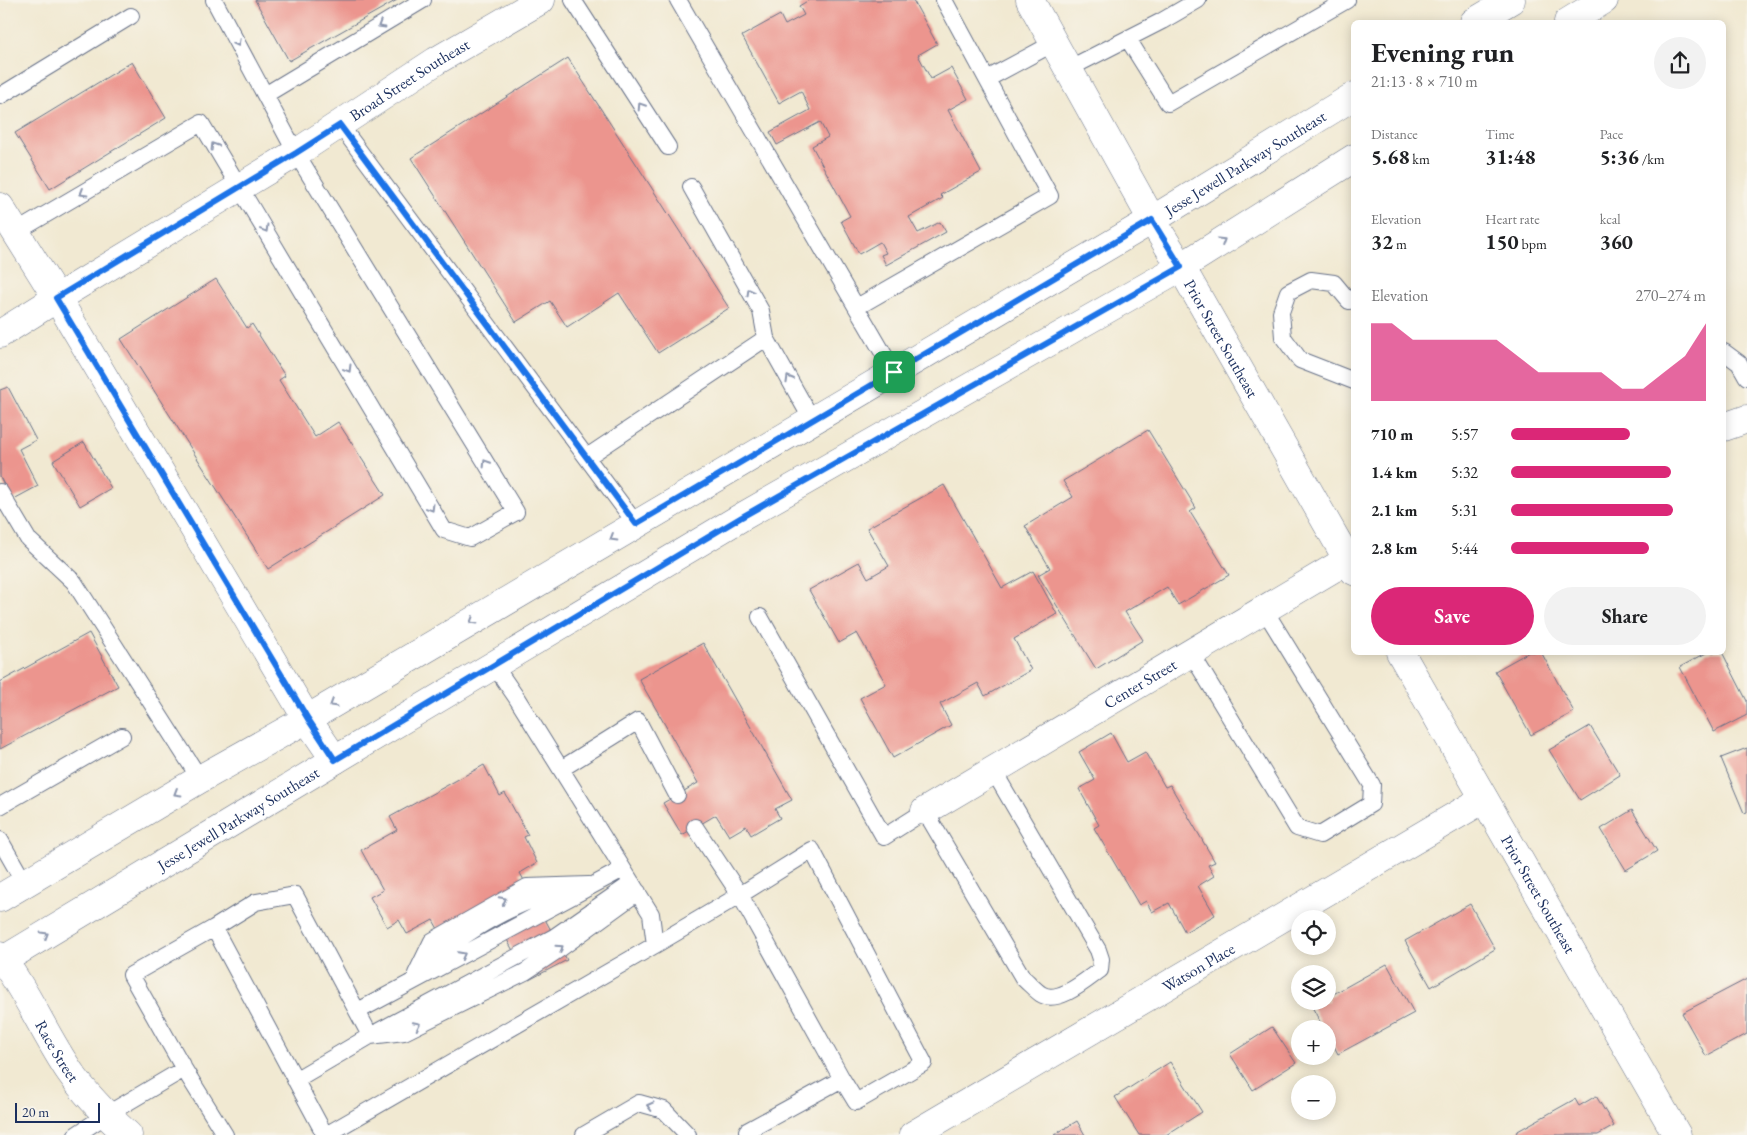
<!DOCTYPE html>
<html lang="en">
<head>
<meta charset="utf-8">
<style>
  :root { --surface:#fff; --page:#f2f2f2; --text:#202124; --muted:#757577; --accent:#db2777 }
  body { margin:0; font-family:"EB Garamond",serif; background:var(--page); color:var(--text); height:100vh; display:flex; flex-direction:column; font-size:19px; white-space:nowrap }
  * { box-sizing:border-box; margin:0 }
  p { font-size:16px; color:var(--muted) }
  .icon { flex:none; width:28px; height:28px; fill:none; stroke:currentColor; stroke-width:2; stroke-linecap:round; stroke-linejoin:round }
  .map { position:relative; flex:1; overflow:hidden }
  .sheet { position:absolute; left:1351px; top:20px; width:375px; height:635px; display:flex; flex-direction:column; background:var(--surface); border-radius:8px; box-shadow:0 2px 12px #0003 }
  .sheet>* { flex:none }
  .fabs { position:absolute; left:1291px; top:910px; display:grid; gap:10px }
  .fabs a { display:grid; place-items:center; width:45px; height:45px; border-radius:50%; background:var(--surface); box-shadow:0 2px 12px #0003; font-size:25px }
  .scale { position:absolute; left:15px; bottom:12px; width:85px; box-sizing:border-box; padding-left:5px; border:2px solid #1b2f5e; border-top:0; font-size:14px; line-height:18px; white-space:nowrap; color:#1b2f5e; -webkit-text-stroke:4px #f7f3e8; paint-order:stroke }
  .pin { position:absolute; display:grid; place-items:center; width:42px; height:42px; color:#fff; margin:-21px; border-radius:10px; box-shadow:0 2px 8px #0006 }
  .round { display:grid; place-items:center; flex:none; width:52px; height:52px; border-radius:26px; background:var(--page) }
  .summary { display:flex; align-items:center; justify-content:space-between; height:85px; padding:0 20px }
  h1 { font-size:28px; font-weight:700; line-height:38px }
  .stats { display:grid; grid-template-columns:repeat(3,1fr); gap:8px; height:85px; padding:5px 20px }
  .stats div { display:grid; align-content:center }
  .stats b { font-size:21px; font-weight:700 }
  .stats small { font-size:14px; font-weight:400 }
  .stats p { font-size:14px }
  .chart { height:140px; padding:10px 20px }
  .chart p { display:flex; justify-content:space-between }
  .chart svg { width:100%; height:90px; margin-top:5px; fill:var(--accent); opacity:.7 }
  .primary-button { display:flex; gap:10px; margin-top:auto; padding:10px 20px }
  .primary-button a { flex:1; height:58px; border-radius:30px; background:var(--accent); color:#fff; font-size:20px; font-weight:700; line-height:58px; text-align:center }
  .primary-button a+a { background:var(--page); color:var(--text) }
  ul { padding:0 20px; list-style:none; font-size:16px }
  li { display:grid; grid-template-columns:80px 60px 1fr; align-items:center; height:38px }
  li i { height:12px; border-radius:6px; background:var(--accent) }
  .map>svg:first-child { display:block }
  .building { fill:#ec958e }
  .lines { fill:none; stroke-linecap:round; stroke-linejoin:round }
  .lane-casing { stroke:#667087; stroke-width:18 }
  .street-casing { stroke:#667087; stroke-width:29 }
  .primary-casing { stroke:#667087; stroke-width:29 }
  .lane { stroke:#fff; stroke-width:16 }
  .street { stroke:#fff; stroke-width:28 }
  .primary { stroke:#fff; stroke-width:28 }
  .oneway { stroke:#8d97ae }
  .route-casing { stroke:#fff; stroke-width:10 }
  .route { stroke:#1a73e8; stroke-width:6 }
  .labels { text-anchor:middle; stroke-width:4; stroke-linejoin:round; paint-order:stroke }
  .street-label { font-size:16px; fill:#1b2f5e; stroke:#f7f3e8 }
</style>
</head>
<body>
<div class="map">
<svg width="1747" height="1135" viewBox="0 0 1747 1135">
  <rect width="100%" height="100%" fill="#f7f3e8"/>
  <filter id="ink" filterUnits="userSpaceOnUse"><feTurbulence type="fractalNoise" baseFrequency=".02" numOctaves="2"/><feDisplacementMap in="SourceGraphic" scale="10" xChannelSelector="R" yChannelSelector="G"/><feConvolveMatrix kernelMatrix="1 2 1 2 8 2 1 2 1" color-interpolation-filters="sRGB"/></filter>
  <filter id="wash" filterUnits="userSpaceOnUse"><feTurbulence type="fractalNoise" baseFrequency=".0096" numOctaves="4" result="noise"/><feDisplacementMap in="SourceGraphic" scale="20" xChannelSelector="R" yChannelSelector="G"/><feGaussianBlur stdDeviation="1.12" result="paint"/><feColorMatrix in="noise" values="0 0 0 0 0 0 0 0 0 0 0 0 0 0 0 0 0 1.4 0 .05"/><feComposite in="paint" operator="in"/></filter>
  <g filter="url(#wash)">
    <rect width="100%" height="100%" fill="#f1e9d2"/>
    <g id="blocks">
      <!-- building -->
      <path class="building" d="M255,0H397L289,61Z
        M809,0H913L937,44L918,55L931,79L951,68L968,99L948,110L981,172L940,195L943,198L909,217L918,233L940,222L946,232L886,265L881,255L886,253L880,242L859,254L841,221L850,216L812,146L828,137L820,122L777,145L770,132L810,110L801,91L779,103L742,36L780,15L785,25L804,15L799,6Z
        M568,58L729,308L658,353L619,293L567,327L550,301L516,322L411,158Z
        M132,62L166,118L50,189L15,133Z
        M216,279L247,328L252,324L285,376L279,380L315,437L338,422L385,495L268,569L121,339Z
        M8,387L36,440L19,449L38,486L12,500L0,477V390Z
        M1148,430L1196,508L1190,512L1229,575L1178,605L1167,587L1125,612L1143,640L1096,669L1038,575L1050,568L1025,526L1073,497L1063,481Z
        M84,442L111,488L80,506L53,461Z
        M944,485L1002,588L1033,571L1057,614L1014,639L1031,670L985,696L978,683L940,704L951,725L893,758L860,698L886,684L857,633L839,643L809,590L859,562L868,578L889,566L867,528Z
        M89,633L118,686L0,749V682Z
        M703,643L792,800L775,809L780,818L751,835L746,826L729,836L716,815L682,835L663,803L698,783L639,679Z
        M1529,652H1541L1574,712L1531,735L1495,671Z
        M1708,652H1722L1747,701V715L1714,732L1680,667Z
        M1590,726L1620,775L1580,800L1549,750Z
        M1111,733L1127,762L1145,752L1165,787L1170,785L1215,862L1208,865L1214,876L1198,886L1215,915L1185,932L1169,903L1152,912L1146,901L1139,905L1094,828L1099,825L1079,789L1095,780L1079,752Z
        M1747,748V812L1744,813L1721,758Z
        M484,765L500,796L505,793L528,835L524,837L537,863L520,873L567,960L529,980L487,903L438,929L433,920L407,934L399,920L387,927L370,897L383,890L361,850L397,830L390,817Z
        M1632,810L1657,851L1626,870L1601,829Z
        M1470,904L1495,949L1431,987L1405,941Z
        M1387,964L1414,1013L1338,1054L1328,1035V1029H1324L1311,1005L1319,1001H1328V997Z
        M1747,979V1034L1706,1056L1682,1013Z
        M1272,1027L1296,1063L1253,1090L1230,1054Z
        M1170,1062L1202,1112L1166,1135H1139L1115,1097Z
        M1596,1096L1614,1126L1598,1135H1518L1516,1132L1575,1099L1579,1106Z
        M1077,1121L1085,1135H1054Z"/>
    </g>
  </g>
  <g filter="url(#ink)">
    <use href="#blocks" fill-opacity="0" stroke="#667087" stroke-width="1"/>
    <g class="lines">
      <!-- lane casing -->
      <g class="lane-casing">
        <path id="lane" d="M573,0L668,147
          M678,0L894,372
          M1128,39L1168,103L1347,0
          M1068,69L1162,21L1198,0
          M987,79L1054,43
          M265,95L423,0
          M0,96L131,16
          M340,125L636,524
          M691,187L761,311L766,338L812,420
          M16,232L201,123L444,530L470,538L516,512L296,153L214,0
          M1349,301L1334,283L1311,280L1288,292L1281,312L1283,337L1300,360L1354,381
          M857,307L1050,196L944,0
          M1724,352L1739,363L1747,377
          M587,457L766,338
          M0,492L28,539L74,582L200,779
          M760,617L884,837L925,811L1023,978C1029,983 1035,990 1041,994C1058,1005 1086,980 1100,970L1101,959L1098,950L993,770
          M1191,653L1297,828L1320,835L1371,804L1372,785L1264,609
          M561,769L638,721L677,795
          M0,806L122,736
          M0,840L25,884
          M214,928L256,902L295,895L365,1026L370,1036L295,1080
          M655,945L740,895L695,827
          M422,968C451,942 496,913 533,900C544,897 556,896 567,894
          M416,974L432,941L527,887L589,885
          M358,1011L623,869
          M379,1031L554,937L632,883
          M370,1036L404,1032L525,972L561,948L638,892
          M184,1069L131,975L214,928L325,1135
          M747,1131L842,1079L856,1102L924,1063L812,850L740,895L842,1079
          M76,1135L106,1115L184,1069L225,1135
          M326,1135L655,945L651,914L516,697L494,665
          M584,1135L639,1103L664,1110L688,1135"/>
      </g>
      <!-- street casing -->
      <g class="street-casing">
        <g id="street">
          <path id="s1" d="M1030,0L1152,220L1181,267L1354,571"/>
          <path d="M0,207L57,298L307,719L335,760"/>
          <path id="s2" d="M0,334L57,298L296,153L436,61L541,0"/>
          <path d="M1724,427L1747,419"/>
          <path id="s3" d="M1400,652L1677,1135"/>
          <path id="s4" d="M925,811L1354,556"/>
          <path id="s5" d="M0,956C27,992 45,1035 70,1072C86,1095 107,1116 128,1135"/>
          <path id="s6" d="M913,1135L1484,799"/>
        </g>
      </g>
      <!-- primary casing -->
      <g class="primary-casing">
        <g id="primary">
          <path d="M1474,22L1511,0"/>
          <path d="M1568,22L1604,0"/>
          <path id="s7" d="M0,898L200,779L307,719L1152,220L1354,96"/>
          <path id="s8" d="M0,962L335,760L740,518L1181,267L1354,158"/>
        </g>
      </g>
      <!-- lane -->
      <use href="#lane" class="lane"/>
      <!-- street -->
      <use href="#street" class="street"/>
      <!-- primary -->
      <use href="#primary" class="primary"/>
    </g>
    <!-- one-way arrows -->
    <defs><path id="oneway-chevron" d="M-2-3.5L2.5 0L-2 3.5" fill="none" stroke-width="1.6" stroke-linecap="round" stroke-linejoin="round" transform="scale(1.25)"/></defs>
    <g class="oneway">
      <use href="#oneway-chevron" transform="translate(381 25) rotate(149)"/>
      <use href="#oneway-chevron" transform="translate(237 43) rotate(62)"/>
      <use href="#oneway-chevron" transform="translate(641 106) rotate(-123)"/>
      <use href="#oneway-chevron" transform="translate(214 146) rotate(-122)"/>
      <use href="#oneway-chevron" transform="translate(83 193) rotate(149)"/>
      <use href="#oneway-chevron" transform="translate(265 229) rotate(59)"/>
      <use href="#oneway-chevron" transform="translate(1222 241) rotate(-32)"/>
      <use href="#oneway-chevron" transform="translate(750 292) rotate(-119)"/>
      <use href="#oneway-chevron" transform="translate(348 369) rotate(59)"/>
      <use href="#oneway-chevron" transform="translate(789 379) rotate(-120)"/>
      <use href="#oneway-chevron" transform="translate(486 463) rotate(-122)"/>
      <use href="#oneway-chevron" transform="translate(431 508) rotate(59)"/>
      <use href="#oneway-chevron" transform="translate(613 538) rotate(149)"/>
      <use href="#oneway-chevron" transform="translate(473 621) rotate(149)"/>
      <use href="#oneway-chevron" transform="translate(333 704) rotate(149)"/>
      <use href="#oneway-chevron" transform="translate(177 793) rotate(149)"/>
      <use href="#oneway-chevron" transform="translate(503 900) rotate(-28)"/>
      <use href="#oneway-chevron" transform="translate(45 935) rotate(-31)"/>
      <use href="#oneway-chevron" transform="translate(560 948) rotate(-34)"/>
      <use href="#oneway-chevron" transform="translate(462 955) rotate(-28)"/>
      <use href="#oneway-chevron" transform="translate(417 1025) rotate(-26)"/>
      <use href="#oneway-chevron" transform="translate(650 1106) rotate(-166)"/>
    </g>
  </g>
  <g class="lines" filter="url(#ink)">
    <!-- route casing -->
    <g class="route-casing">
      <path id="route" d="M340,125L636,524L1152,220L1181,267L740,518L335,760L308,719L56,298L296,153Z"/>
    </g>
    <!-- route -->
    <use href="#route" class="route"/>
  </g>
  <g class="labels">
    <!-- street labels -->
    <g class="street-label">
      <text dy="6" stroke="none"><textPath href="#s2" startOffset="482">Broad Street Southeast</textPath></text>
      <text dy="6" stroke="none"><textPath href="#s7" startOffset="1446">Jesse Jewell Parkway Southeast</textPath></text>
      <text dy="6" stroke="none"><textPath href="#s1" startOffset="389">Prior Street Southeast</textPath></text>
      <text dy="6" stroke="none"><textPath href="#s4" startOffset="250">Center Street</textPath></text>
      <text dy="6" stroke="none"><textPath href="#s8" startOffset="278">Jesse Jewell Parkway Southeast</textPath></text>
      <text dy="6" stroke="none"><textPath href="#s3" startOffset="279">Prior Street Southeast</textPath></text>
      <text dy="6" stroke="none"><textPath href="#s6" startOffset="331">Watson Place</textPath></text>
      <text dy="6" stroke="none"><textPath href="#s5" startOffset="111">Race Street</textPath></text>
    </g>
  </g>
</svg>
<div class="fabs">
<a><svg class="icon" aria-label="locate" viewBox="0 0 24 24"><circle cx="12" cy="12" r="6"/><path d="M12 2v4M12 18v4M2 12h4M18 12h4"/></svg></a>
<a><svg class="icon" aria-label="layers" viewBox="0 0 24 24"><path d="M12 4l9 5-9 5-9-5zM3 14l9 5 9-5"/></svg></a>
<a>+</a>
<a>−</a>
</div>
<div class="scale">20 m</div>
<div class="pin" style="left:894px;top:372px;background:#1e9e55"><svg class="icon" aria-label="arrive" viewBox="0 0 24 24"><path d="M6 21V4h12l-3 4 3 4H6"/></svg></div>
<section class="sheet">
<div class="summary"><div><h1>Evening run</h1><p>21:13 · 8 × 710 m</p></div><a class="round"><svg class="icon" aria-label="share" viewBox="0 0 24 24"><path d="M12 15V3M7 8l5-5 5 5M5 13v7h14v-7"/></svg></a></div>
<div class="stats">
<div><p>Distance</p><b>5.68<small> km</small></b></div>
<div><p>Time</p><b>31:48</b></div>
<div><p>Pace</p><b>5:36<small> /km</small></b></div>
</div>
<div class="stats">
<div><p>Elevation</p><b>32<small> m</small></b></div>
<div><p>Heart rate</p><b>150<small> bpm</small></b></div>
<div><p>kcal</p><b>360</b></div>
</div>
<div class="chart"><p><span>Elevation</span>270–274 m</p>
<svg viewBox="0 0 160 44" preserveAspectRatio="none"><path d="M0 44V6L10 6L20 14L30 14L40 14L50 14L60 14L70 22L80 30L90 30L100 30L110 30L120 38L130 38L140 30L150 22L160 6V44z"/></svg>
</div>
<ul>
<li><b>710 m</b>5:57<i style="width:61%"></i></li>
<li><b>1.4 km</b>5:32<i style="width:82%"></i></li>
<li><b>2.1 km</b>5:31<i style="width:83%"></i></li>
<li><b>2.8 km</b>5:44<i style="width:71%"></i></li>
</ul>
<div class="primary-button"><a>Save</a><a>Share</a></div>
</section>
</div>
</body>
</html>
